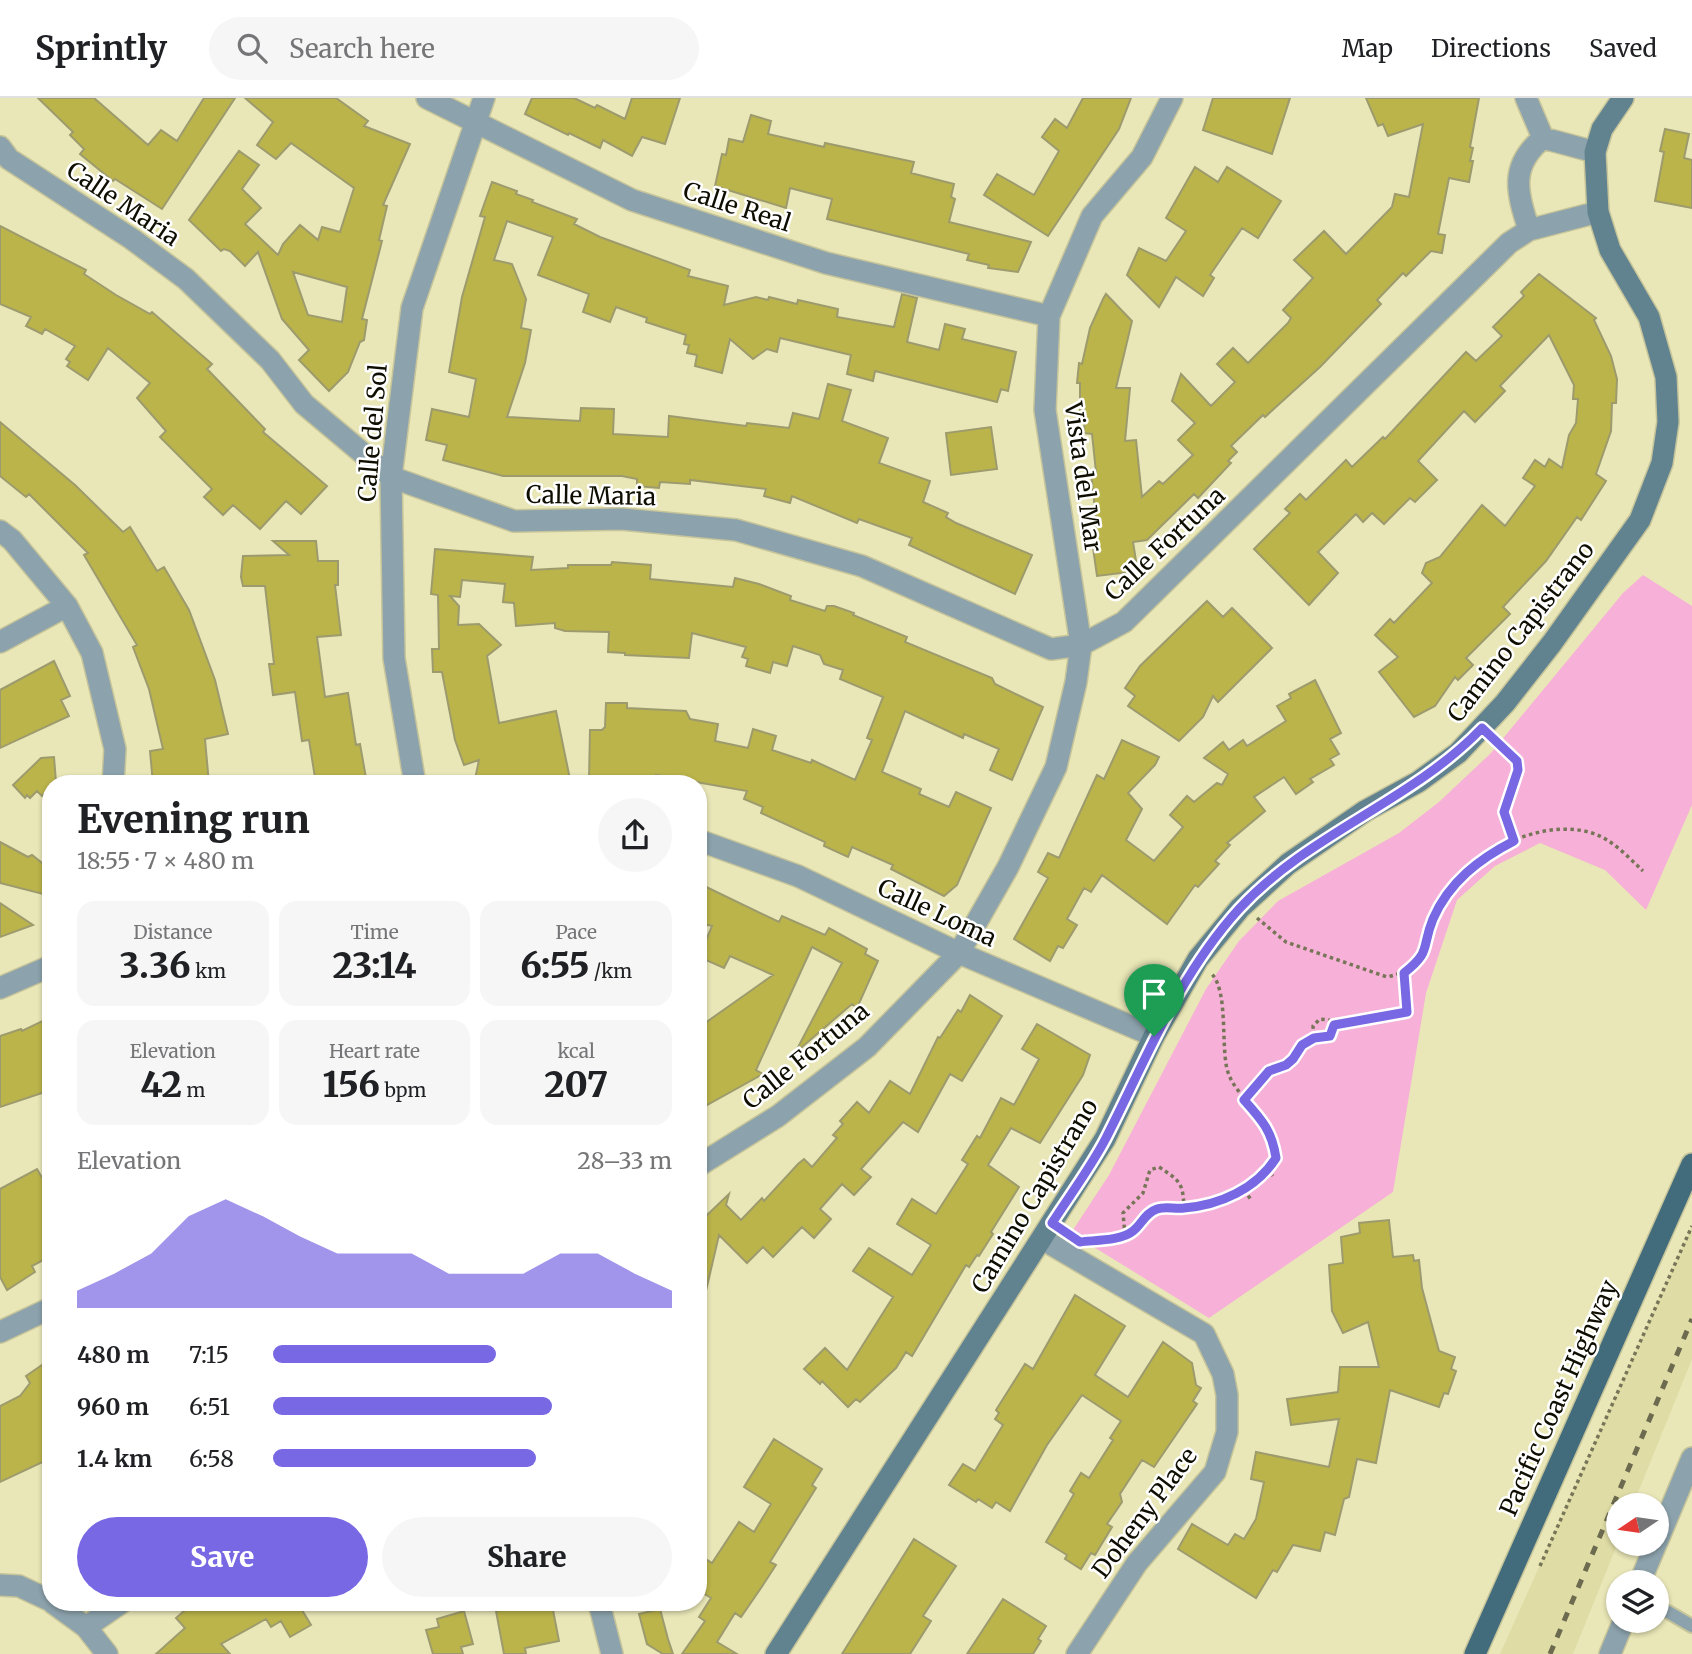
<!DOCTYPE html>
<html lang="en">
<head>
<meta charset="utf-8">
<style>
  :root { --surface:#fff; --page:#f6f6f6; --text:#202124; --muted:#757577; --line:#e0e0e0; --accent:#7868e3 }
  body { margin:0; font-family:Merriweather,serif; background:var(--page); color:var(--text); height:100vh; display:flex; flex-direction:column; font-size:26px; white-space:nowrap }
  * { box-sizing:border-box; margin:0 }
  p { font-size:23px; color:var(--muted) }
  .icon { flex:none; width:38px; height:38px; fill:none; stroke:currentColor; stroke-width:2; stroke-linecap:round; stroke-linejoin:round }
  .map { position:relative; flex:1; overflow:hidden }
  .drawer { position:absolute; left:42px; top:677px; width:665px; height:836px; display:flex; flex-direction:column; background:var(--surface); border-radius:28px; box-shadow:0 2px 5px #0004 }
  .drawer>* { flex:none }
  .needle { width:46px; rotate:257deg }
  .buttons { position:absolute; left:1606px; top:1395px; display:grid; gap:14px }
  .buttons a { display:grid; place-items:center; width:63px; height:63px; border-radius:50%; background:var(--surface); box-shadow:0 2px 5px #0004; font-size:35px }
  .pin { position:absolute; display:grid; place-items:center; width:60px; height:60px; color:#fff; margin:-72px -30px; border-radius:50% 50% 50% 0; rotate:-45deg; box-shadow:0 0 7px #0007 }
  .pin .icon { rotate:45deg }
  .round { display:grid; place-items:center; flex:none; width:74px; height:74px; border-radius:37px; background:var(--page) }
  .head { display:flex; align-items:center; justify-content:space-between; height:119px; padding:0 35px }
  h1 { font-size:38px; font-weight:800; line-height:52px }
  .metrics { display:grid; grid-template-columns:repeat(3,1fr); gap:10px; height:119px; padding:7px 35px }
  .metrics div { display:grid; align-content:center; border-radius:18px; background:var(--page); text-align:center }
  .metrics b { font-size:35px; font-weight:800 }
  .metrics small { font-size:19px; font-weight:400 }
  .metrics p { font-size:19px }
  .chart { height:196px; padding:14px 35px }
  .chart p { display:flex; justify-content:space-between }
  .chart svg { width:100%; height:126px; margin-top:7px; fill:var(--accent); opacity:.7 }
  .button { display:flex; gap:14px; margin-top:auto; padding:14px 35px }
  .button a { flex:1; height:80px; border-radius:42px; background:var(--accent); color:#fff; font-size:28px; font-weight:800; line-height:80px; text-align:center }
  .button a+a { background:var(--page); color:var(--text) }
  ul { padding:0 35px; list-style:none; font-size:23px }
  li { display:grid; grid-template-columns:112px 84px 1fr; align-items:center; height:52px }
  li i { height:18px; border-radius:9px; background:var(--accent) }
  header { display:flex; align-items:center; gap:42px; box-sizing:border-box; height:98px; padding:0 35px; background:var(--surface); border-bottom:2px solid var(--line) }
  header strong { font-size:33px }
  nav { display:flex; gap:38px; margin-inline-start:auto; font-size:24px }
  .search { width:490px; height:63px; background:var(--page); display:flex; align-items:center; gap:18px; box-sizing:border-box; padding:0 24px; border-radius:38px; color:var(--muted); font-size:26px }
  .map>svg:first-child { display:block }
  .built { fill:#dfdca5 }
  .green { fill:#f7b0d7 }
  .building { fill:#bbb44b; stroke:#9d9b6d; stroke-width:2; fill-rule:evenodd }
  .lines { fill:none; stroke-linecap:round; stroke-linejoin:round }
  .service-casing { stroke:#c6c49a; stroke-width:16 }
  .minor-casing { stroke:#c6c49a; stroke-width:24 }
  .tertiary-casing { stroke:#c6c49a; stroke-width:24 }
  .secondary-casing { stroke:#c6c49a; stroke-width:24 }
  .primary-casing { stroke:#c6c49a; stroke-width:24 }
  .path { stroke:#777558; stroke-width:3.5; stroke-dasharray:3.5 3.5; stroke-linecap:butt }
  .service { stroke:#8ca2ac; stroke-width:12 }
  .minor { stroke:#8ca2ac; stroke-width:21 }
  .tertiary { stroke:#8ca2ac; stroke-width:21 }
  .secondary { stroke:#618390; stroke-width:21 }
  .primary { stroke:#426c7c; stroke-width:21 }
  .rail { stroke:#6c6b4f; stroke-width:5; stroke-dasharray:9 9; stroke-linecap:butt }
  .route-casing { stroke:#fff; stroke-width:14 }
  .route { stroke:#7868e3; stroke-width:9 }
  .labels { text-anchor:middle; stroke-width:5; stroke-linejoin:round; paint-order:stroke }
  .street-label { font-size:24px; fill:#0e0d00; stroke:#fff }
</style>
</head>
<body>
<header>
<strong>Sprintly</strong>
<div class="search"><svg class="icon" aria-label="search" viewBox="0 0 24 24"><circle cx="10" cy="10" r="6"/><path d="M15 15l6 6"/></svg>Search here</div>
<nav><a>Map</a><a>Directions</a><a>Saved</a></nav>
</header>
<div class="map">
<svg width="1692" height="1556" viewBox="0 0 1692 1556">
  <rect width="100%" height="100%" fill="#e9e7b7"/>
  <!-- built -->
  <path class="built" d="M1692,1128V1261L1633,1407H1619V1442L1573,1556H1500Z"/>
  <!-- green -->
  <path class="green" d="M1643,477L1692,508V707L1646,812L1605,772L1540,745L1495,768L1457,802L1426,895L1393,1094L1209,1220L1071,1135L1109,1077L1206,891L1239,843L1278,803L1399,735L1439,704L1491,655L1623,495Z"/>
  <!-- building -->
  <path class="building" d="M38,0H94L148,47L161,32L177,43L204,0H235L162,111L115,81L113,83L80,56L84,51L70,37L73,34Z
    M245,0H336L368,23L364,28L410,46L383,107L387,108L379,142L382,143L362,221L367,222L364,242L360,244L348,274L329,293L299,262L309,252L282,221L258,154L245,168L230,153L224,151L221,153L189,122L239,53L259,67L242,91L261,110L245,126L278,157L283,146L300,127L318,142L322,129L340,134L354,90L291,45L276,61L257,47L273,24ZM293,174L347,189L342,224L308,217Z
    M532,0H574L595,10L597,7L625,21L632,0H680L665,46L642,39L632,58L603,42L600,50L569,35L568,37L525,16Z
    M1083,0H1131L1119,31L1048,138L984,97L997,76L1034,97L1059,53L1042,39L1055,21L1067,30Z
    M1213,0H1290L1272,56L1203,32Z
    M1366,0H1479L1470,49L1473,50L1470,63H1473L1469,84L1449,80L1438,136L1445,137L1442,155L1431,153L1406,178L1403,175L1377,202L1381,206L1320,269L1265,319L1263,317L1231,348L1237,354L1228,363L1231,365L1198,400L1194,396L1147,442L1133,444L1137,469L1129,471L1130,474L1097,478L1091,436L1095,435L1093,421H1096L1091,375L1096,374L1092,336L1084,335L1085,312H1080V285H1077L1079,265L1082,266L1090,230L1103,201L1106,196L1132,223L1116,290H1130L1125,343L1136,342L1142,399L1159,383L1163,386L1193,357L1178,342L1195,325L1172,303L1181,276L1211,308L1235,284L1217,266L1233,250L1248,265L1288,225L1291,220L1283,212L1313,180L1294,162L1324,133L1346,156L1392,109L1395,96L1409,99L1423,26L1388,38L1383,26L1378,28Z
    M751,17L771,23L768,36L824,49L825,45L914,64L911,75L954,86L951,99L955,101L949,124L1031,144L1018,174L988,170L989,167L967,162L969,156L827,121L832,101L790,90L786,110L715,88L722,56L726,57L729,41L743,44Z
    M1665,31L1689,36L1684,60L1692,62V110L1655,103L1664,54L1660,53Z
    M1195,69L1218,84L1227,69L1281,103L1258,140L1242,130L1210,177L1214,180L1203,198L1176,179L1159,209L1127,177L1139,150L1166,163L1186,133L1166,120Z
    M492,84L517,93L516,96L533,102L532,104L577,121L574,126L600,139L690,172L688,178L728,188L724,207L756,199L768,202L769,199L797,206L798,202L838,211L837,219L894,229L902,196L917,200L907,244L939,252L945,226L965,231L962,241L1016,254L1008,293L1001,291L997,304L875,273L873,283L847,276L851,257L780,240L777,254L767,251L753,261L730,241L722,275L695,268L697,257L687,255L689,247L684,246L686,237L646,224L647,220L616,209L610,224L583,214L589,196L538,177L553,139L507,123L494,162L512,166L526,201L521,230L531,232L525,265L507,319L580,323L581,310L614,311L613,336L668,339L669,318L746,328L747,325L789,330L793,315L819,321L828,286L851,292L842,323L888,340L879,365L930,383L923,404L948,415L946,419L956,425L1032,457L1015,496L909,447L912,440L859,421L857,425L792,398L790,405L764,398L766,391L690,382V386L660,384L659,390L637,388V381L622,378H503L443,362L447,347L426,342L432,311L469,319L476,281L449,274L462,199L485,119L480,118Z
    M0,128L86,172L84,176L116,197L150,216L152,214L212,266L207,271L265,331L263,334L327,388L301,416L286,403L260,431L233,407L223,417L204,399L212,391L160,339L166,333L137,300L150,285L108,250L88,282L67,268L70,264L66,261L75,248L45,231L42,236L26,228L31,219L0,206Z
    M1539,176L1596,220L1594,222L1611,258L1617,281L1616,305H1612L1611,333L1596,376L1606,383L1581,422L1577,419L1546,463L1503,509L1510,516L1466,560L1473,567L1458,582L1455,579L1435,608L1414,619L1379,574L1398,559L1375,537L1390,521L1394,525L1432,485L1422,475L1426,465L1440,459L1482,407L1505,428L1535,388L1523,380L1535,362L1545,369L1549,361L1562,370L1569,337L1576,325L1578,301H1573L1574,287L1549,237L1500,288L1505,293L1475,324L1464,313L1418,363L1437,382L1415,404L1410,400L1384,426L1372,415L1363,424L1356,416L1318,454L1338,475L1309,507L1254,451L1290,415L1285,411L1300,396L1306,402L1346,362L1352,369L1383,339L1385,341L1466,254L1476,263L1502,238L1493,229L1524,198L1521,194Z
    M0,324L75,387L123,434L130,429L157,473L164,469L189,512L215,582L228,636L205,641L209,686H153L150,653L163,651L149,591L133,549L137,547L84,457L88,455L29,396L26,399L0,378Z
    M991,329L997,371L951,377L946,335Z
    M273,443H316L318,463H338V487H335L341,537L317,539L325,599L348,595L356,647L360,646L366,680L359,681L360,686H339V683L316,686L309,642L302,643L295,594L273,597L269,566H274L265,488H243L241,479L243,458L289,457Z
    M435,451L533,459L531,472L568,470V467H611L612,464L651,467L650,481L733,489L735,480L759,486L791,498L790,502L825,513L827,508H834L854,515L853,517L907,539L905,544L992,580L995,586L1043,609L1012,682L990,672L999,651L964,636L963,640L905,613L882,674L921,691L919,696L949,709L956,694L991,710L957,787L944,798L891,771L893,767L852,749L848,759L824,748L825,744L761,715L763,709L744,701L747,693L656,677V686H593V680L589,681L590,632H602L605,629L606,605H627V610L686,613L690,621L718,626L715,643L748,650L753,631L776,638L772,652L811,665L812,662L855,682L872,642L867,640L883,599L840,581L843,572L824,566L820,557L793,548L787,568L773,564L770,575L746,568L748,561L742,559L746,549L692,535L689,560L625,557V555L608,554L609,534L565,533L555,530V525L516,528L514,505L503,504L505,486L462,482L460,499L450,498L459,508L458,527L479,526L501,547L487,558L499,625L556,613L571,686H474L479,662L464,667L455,642L442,574H433L432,551H439L438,497L431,496Z
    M1207,503L1223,519L1232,510L1272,550L1218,604L1213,598L1203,619L1179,643L1128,608L1135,598L1125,590L1140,568Z
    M54,563L70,598L61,602L69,618L0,650V592Z
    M1315,582L1341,635L1330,641L1339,656L1330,661L1334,667L1310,681L1313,684L1296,696L1284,679L1254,699L1265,713L1227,745L1230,747L1215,763L1219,766L1198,789L1195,787L1167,826L1102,777L1091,794L1084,790L1067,821L1077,827L1063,850L1058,848L1050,863L1014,841L1048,780L1038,774L1048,755L1059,760L1097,677L1104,681L1122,642L1159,659L1155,667L1128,695L1142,711L1126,742L1154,763L1183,729L1170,717L1187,698L1194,704L1217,685L1222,687L1228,676L1204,660L1223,644L1229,652L1243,642L1247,648L1286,623L1277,608L1291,600L1289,596Z
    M54,659L56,684L42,698L37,693L30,700L27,697L25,700L13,687L41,660Z
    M0,744L28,759L32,757L51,772V798L0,785Z
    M698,785L779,824L782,818L825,837L829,830L867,851L865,856L878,863L857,910L852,906L795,955L842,865L812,849L756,972L763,976L698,1012V930L773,877L730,858L724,870L699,859L712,828L698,825Z
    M0,805L33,827L0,839Z
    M970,897L1002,918L962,983L950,976L918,1034L903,1024L861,1071L871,1079L854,1097L842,1086L820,1111L831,1121L814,1140L802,1129L773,1159L763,1149L747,1165L719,1137L705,1197H698V1128L704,1120L729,1096L726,1107L741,1122L762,1100L764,1103L798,1066L804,1061L812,1069L837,1040L833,1037L843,1026L840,1023L857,1004L869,1015L890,983L910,996L938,939L940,940L958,912L961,914Z
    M51,919V992L0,1009V938L21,931L22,933Z
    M1037,926L1090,957L1083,977L1040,1045L1011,1030L988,1067L1019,1089L991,1134L993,1136L979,1158L977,1157L969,1169L966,1167L912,1258L906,1254L896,1270L860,1304L856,1301L848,1309L822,1283L820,1286L804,1271L825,1250L847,1272L893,1199L853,1173L869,1150L912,1177L931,1147L897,1126L912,1101L936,1116L968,1066L962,1062L977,1038L980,1040L1001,1000L1014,1007L1039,961L1022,951Z
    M37,1071L51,1095V1158L32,1168L35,1174L7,1192L0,1179V1091Z
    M1389,1122L1393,1159L1413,1157L1414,1163L1419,1162L1422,1190L1439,1253L1455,1259L1451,1271L1456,1273L1448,1296L1444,1295L1439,1309L1390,1292L1376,1365L1357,1361L1349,1399L1344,1401L1335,1437L1325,1434L1320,1453L1293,1447L1277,1474L1273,1472L1256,1500L1178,1451L1192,1426L1228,1447L1235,1436L1244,1441L1256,1421L1264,1384L1251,1381L1256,1354L1329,1369L1339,1321L1291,1327L1287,1301L1338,1294L1340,1269H1379L1368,1224L1343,1235L1332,1213L1329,1167L1343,1165L1341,1139L1360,1135L1359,1125Z
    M1075,1197L1125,1228L1095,1277L1128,1299L1163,1244L1192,1265L1196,1287L1201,1290L1193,1303L1197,1306L1154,1369L1142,1362L1120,1396L1122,1404L1107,1426L1112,1429L1095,1457L1091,1455L1081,1471L1065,1461L1067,1457L1046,1444L1074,1396L1070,1393L1081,1375L1089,1380L1113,1342L1110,1340L1121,1323L1082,1297L1047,1347L1010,1413L996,1404L992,1410L978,1401L976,1404L949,1387L963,1366L975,1373L1003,1327L995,1321L999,1315L996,1312L1025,1266L1033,1271Z
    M45,1265L51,1274V1360L0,1384V1308L20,1298L30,1285L26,1278Z
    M774,1341L822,1371L812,1387L816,1390L770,1464L776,1467L761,1490L741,1519L735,1515L717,1544L737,1556H682L705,1523L699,1519L711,1500L698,1492V1456L712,1465L739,1424L754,1434L771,1406L744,1389Z
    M914,1441L956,1468L923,1518L931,1523L910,1556H842Z
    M1003,1501L1046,1528L1038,1541L1041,1543L1033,1556H967Z
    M193,1505H314L302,1512L311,1527L290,1539L281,1523L271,1529L266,1521L221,1546L230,1556H156L185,1530L176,1520Z
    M538,1505H548L550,1512H553L559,1543L525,1550L526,1556H504L496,1513Z
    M660,1511L668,1541L673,1556H663L647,1546L639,1516Z
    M464,1513L473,1546L461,1549L463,1556H433L426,1532L439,1529L437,1521Z"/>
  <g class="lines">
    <!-- service casing -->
    <g class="service-casing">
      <path id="service" d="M1668,1514L1692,1528"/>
    </g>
    <!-- minor casing -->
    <g class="minor-casing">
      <path id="minor" d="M427,0L632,102L826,165L1049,218
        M1526,0L1543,40L1595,54
        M0,49L9,61L132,141L186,181L270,262L304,306L391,379L514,423L622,421L736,432L862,468L1051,551L1081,547L1045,312L1049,218L1092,118L1142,59L1172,0
        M1529,132C1517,94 1509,68 1543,40
        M0,433L12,442L67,508L92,555L115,651L113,686
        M0,544L67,508
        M698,742L798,778L959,855L1154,938
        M0,890L51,868
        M698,1068L778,1018L867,949L959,855L1008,769L1056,669L1076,584L1081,547L1124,524L1509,145L1529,132L1598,114
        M1042,1141L1204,1236L1223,1276L1227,1297V1334L1215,1374L1137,1465L1077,1556
        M0,1234L51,1210
        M1657,1444L1692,1360
        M1640,1484L1656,1446
        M86,1529L121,1505
        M1610,1556L1624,1522"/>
    </g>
    <!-- tertiary casing -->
    <g class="tertiary-casing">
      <path id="tertiary" d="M415,686L394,560L391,379L412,210L484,0
        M0,1487L19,1488L51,1503
        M53,1505L86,1529L107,1556
        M599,1505L612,1556"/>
    </g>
    <!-- secondary casing -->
    <g class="secondary-casing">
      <path id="secondary" d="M776,1556L1105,1041L1154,938L1198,861L1240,810L1288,766L1365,713L1418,684L1458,655L1505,605L1552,545L1640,422L1662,365L1668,324L1666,279L1649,219L1610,152L1598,114L1595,54L1602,31L1623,0"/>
    </g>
    <!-- primary casing -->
    <g class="primary-casing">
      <path id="primary" d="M1475,1556L1692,1066"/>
    </g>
    <!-- path -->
    <path class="path" d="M1496,644L1517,662L1518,672L1504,714L1514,743
      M1257,820L1286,844L1387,879C1430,869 1420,854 1433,821C1439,808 1449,791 1459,780C1489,747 1547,721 1592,735C1612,741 1628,759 1643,773
      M1314,940L1323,941L1330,938L1333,927
      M1244,1002L1269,973L1286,967L1302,947L1314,940L1313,928L1320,921L1329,922L1333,927L1407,914L1403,875
      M1268,1072L1273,1078
      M1244,1092L1252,1103
      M1125,1137L1123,1115L1143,1095L1150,1072L1159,1069C1180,1083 1183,1084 1184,1110
      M1087,1143L1132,1134C1137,1128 1143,1118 1150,1114C1160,1108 1172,1110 1182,1110C1219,1108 1256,1092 1276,1060C1274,1047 1272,1035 1265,1024C1253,1004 1234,996 1227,971C1221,945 1228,894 1212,876
      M1540,1468L1692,1128"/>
    <!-- service -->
    <use href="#service" class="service"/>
    <!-- minor -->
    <use href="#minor" class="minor"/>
    <!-- tertiary -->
    <use href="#tertiary" class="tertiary"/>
    <!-- secondary -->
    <use href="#secondary" class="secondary"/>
    <!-- primary -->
    <use href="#primary" class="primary"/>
    <!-- rail -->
    <path class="rail" d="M1550,1556L1692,1221"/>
  </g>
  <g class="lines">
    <!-- route casing -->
    <g class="route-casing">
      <path id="route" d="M1482,630L1517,663L1518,672L1504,714L1514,743C1479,761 1449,784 1433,821C1421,850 1432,853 1404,875L1407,914L1334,927L1330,938L1314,940L1302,947L1293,961L1286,967L1269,973L1244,1002C1262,1022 1272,1033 1276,1060C1256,1091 1220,1107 1184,1110C1174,1111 1165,1108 1157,1111C1145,1115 1142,1126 1133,1133C1121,1143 1095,1142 1080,1144L1052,1125C1070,1097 1091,1069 1106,1040C1147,960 1178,878 1239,811C1309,735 1411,704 1482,630Z"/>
    </g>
    <!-- route -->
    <use href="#route" class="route"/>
  </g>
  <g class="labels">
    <!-- street labels -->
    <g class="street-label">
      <text transform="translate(123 106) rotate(34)" y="8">Calle Maria</text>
      <text transform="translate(737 109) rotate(18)" y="8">Calle Real</text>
      <text transform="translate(373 335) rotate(-85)" y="8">Calle del Sol</text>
      <text transform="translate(1083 379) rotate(82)" y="8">Vista del Mar</text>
      <text transform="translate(591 398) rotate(1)" y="8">Calle Maria</text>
      <text transform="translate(1165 446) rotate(-43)" y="8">Calle Fortuna</text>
      <text transform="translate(1521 534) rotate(-52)" y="8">Camino Capistrano</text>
      <text transform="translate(937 815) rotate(25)" y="8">Calle Loma</text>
      <text transform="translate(806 958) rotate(-39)" y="8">Calle Fortuna</text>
      <text transform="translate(1035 1098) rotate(-59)" y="8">Camino Capistrano</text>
      <text transform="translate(1559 1300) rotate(-66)" y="8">Pacific Coast Highway</text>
      <text transform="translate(1145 1415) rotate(-53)" y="8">Doheny Place</text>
    </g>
  </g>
</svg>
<div class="buttons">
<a><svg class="needle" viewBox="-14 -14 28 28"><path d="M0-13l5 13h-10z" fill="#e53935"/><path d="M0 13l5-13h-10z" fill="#757577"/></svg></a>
<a><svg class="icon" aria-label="layers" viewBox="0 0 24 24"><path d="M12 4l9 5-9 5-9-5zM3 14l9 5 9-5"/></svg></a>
</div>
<div class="pin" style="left:1154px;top:938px;background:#1e9e55"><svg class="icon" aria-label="arrive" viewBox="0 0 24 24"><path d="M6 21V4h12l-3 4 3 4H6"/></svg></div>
<section class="drawer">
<div class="head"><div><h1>Evening run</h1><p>18:55 · 7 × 480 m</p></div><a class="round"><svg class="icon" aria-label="share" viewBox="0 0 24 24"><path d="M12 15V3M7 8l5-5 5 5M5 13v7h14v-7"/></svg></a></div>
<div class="metrics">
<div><p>Distance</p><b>3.36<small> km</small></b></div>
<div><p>Time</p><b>23:14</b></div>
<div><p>Pace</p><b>6:55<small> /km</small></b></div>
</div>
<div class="metrics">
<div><p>Elevation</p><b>42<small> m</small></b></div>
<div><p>Heart rate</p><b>156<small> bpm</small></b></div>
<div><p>kcal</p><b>207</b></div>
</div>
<div class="chart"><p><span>Elevation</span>28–33 m</p>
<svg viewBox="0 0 160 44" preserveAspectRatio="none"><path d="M0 44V38L10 32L20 25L30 12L40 6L50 12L60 19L70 25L80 25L90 25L100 32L110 32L120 32L130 25L140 25L150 32L160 38V44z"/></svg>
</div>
<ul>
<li><b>480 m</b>7:15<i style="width:56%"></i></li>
<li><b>960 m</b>6:51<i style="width:70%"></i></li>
<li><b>1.4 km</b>6:58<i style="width:66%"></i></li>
</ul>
<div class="button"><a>Save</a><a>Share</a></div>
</section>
</div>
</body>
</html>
